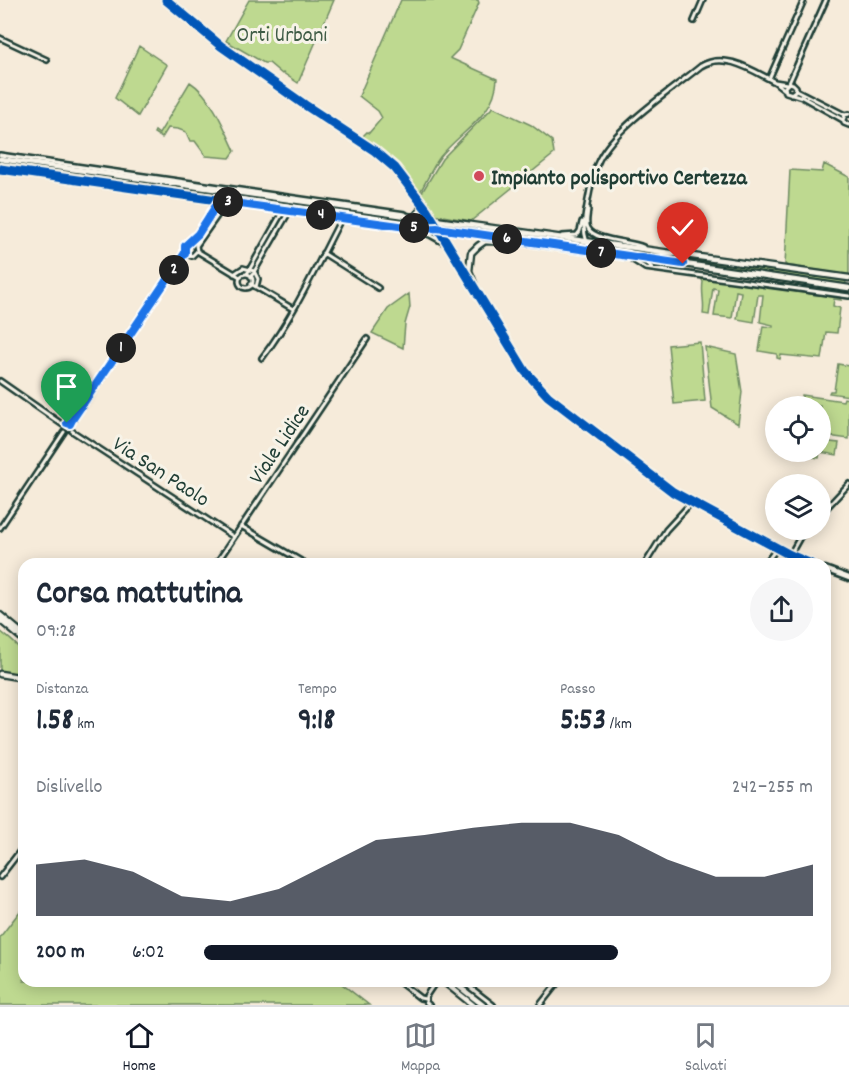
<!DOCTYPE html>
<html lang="it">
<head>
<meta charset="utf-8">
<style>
  :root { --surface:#fff; --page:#f6f6f7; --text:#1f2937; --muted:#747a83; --line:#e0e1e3; --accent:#111827 }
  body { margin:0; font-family:Dekko,sans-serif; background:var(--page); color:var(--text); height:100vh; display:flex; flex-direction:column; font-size:22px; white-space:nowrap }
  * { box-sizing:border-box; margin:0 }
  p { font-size:20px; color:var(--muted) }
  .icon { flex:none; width:33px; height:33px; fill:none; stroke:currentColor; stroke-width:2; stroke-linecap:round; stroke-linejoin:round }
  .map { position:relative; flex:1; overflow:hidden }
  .panel { position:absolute; left:18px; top:558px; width:813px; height:429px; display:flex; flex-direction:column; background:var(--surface); border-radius:18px; box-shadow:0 3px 15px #0003 }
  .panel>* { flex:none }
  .controls { position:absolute; left:765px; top:396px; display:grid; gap:12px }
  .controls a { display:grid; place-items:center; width:66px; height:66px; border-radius:50%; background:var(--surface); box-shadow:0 3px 15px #0003; font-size:30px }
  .pin { position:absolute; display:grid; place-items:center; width:51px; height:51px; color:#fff; margin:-62px -26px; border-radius:50% 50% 50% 0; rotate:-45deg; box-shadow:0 0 6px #0007 }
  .pin .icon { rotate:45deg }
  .km { position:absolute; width:30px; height:30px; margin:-15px; border-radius:50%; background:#222; color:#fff; font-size:16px; line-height:30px; text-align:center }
  .round { display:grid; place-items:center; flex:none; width:63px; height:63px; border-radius:32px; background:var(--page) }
  .summary { display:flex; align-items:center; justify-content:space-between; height:102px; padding:0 18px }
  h1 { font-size:33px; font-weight:700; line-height:45px }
  .stats { display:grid; grid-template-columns:repeat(3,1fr); gap:9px; height:102px; padding:6px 18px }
  .stats div { display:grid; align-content:center }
  .stats b { font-size:30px; font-weight:700 }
  .stats small { font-size:16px; font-weight:400 }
  .stats p { font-size:16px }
  .chart { height:168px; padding:12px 18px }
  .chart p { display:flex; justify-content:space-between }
  .chart svg { width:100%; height:108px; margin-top:6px; fill:var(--accent); opacity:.7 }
  ul { padding:0 18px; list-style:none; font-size:20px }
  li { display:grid; grid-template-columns:96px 72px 1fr; align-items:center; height:45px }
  li i { height:15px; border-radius:8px; background:var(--accent) }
  .tab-bar { display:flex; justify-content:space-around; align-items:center; height:84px; border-top:2px solid var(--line); background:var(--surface); font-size:16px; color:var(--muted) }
  .tab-bar a { display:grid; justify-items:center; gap:3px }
  .tab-bar .active { color:var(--accent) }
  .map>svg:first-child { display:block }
  .green { fill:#bed990; stroke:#6e8b62; stroke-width:1.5 }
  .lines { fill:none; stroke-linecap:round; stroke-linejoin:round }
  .street-casing { stroke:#1f3d34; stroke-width:8 }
  .secondary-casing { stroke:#1f3d34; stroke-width:9 }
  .street { stroke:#f7f3e8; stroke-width:3 }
  .secondary { stroke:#f7f3e8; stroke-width:4.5 }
  .cycleway-casing { stroke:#f7f3e8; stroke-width:13 }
  .cycleway { stroke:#0057b8; stroke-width:9 }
  .route-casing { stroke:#fff; stroke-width:12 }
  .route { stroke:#1a73e8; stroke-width:8 }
  .poi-dot { fill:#d1495b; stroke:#f7f3e8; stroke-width:2 }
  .labels { text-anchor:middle; stroke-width:6; stroke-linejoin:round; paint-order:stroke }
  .park-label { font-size:22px; fill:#3f5c46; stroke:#f7f3e8 }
  .poi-label { font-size:22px; font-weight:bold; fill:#1f3d34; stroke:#f7f3e8; text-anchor:start }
  .street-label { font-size:22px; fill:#1f3d34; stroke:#f7f3e8 }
</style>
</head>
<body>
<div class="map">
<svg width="849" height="1005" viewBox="0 0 849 1005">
  <rect width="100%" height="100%" fill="#f6ebda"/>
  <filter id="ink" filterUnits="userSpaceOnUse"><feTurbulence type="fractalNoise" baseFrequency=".0167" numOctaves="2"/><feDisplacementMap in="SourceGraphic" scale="12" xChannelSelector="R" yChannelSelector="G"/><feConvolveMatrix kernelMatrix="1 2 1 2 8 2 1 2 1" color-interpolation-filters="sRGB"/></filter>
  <g filter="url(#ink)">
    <!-- green -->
    <path class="green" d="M249,0H334L298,83L283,73L282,74L269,63H264L226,41Z
      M401,0H478L479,3L458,50L450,58L497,79C495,116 462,130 440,157C432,168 426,182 419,194L391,159L362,137L367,132L369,133L382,118L378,111L359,96Z
      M139,46L167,65L138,116L115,98Z
      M190,82C211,95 225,129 235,151L230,158L206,156L195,141H190L186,132L178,129L168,128L162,138L154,133L155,131L159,134Z
      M493,107L531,125L552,141L554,154L471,221L437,215L421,194L442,159Z
      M824,164L849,177V275L785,265L790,170L822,172Z
      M477,227L584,243L587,248L490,234V231L470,228Z
      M688,258L845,280L846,283L844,285L692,263Z
      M701,278L840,298L841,300L834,299L833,306L840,308L837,333L826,332L822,359L781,355L780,359L777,358V354L759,351L763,326L773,327V325L760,322L763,295H758L754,322L737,319L741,292L736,291L732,318L714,316L718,289L713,288L709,315L703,314C705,302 701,294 703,282Z
      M409,294L410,307L405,324L403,348L372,333L388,309Z
      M700,342L705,401L674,404L668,345Z
      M705,347L736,354L742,392L738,424L712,408Z
      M838,364L849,366V396L829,393L830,391H834Z
      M802,395L843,401L844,398L849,399V439L821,435L820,406H800Z
      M821,441L839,443L837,455L820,452L819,458L792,454V452H820Z
      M0,631C20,647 24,648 24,673L22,675L0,671Z
      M24,906V981H338L369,1005H0V937Z"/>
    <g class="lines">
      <!-- street casing -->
      <g class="street-casing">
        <path id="street" d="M694,21L703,0
          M0,38L47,60
          M769,79L804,0
          M789,83L826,0
          M785,90L775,82L787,84
          M796,90L845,115
          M791,94L795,91L796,87L793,84L789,83L785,87L786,92L802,97L843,120
          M849,114L845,115L843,120L844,123L849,125
          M0,155L405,214
          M0,169L421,229H432
          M588,208C588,214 585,223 588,228C594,241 630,241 643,247
          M402,227L430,235L446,244
          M425,232L439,231
          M562,236L577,235L580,231L582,222
          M196,246L227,202
          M591,249C580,233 585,218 588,200C591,186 592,173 599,160C615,127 672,90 701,66C725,51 753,71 775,82
          M197,251L240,277
          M197,251L196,245L198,236
          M185,253L192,256L197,251
          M323,253L378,288
          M627,256L645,268L849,296
          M652,268L648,263L652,255H673
          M234,274L243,268L254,271L258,279L256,287
          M247,274L284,209
          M239 281a7 7 0 1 1 14 0a7 7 0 1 1-14 0Z
          M251,277L290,210
          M251,284L293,309
          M262,358C294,316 317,265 342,217
          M0,381L63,425
          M70,424L185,253V246C201,234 218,210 221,189
          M72,431L234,537
          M820,515L849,484
          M241,526L306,564
          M0,528L64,432
          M790,555L800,537L807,530
          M216,564L367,339
          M645,564L666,530L691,503
          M765,564L777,548
          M0,877L24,846
          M398,981L420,998L425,999
          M462,981L493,1005
          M429,1005L426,1002V996L436,981
          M540,1005L559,981"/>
      </g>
      <!-- secondary casing -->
      <g class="secondary-casing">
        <path id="secondary" d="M166,0L221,46L305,105L375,151L395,168L427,210L525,371L548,396L673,492L790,555L811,564
          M0,159L849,278
          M0,164L849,288
          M416,215L420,211L421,204
          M478,293L469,271L471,253L478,246L485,241L509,242
          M825,569L849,578
          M0,615L24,635
          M0,620L24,640
          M0,674L24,678
          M443,981L473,1005
          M452,981L483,1005"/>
      </g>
      <!-- street -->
      <use href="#street" class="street"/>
      <!-- secondary -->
      <use href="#secondary" class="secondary"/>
      <!-- cycleway casing -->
      <g class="cycleway-casing">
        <path id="cycleway" d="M166,0L221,46L305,105L375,151L395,168L427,210L525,371L548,396L673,492L790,555L811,564
          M0,169L421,229L437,228
          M484,236L627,256"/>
      </g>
      <!-- cycleway -->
      <use href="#cycleway" class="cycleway"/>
    </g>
  </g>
  <g class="lines" filter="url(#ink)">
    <!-- route casing -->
    <g class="route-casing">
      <path id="route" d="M67,423L70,424L72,420L185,253V246L198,234L219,201L421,229L437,228L683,264"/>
    </g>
    <!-- route -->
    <use href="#route" class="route"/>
  </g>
  <!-- markers -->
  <circle class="poi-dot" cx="479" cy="176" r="6"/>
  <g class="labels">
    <!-- park labels -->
    <g class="park-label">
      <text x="282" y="41">Orti Urbani</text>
    </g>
    <!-- poi labels -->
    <g class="poi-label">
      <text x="491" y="184">Impianto polisportivo Certezza</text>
    </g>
    <!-- street labels -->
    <g class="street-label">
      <text transform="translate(278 443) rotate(-56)" y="8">Viale Lidice</text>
      <text transform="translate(162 470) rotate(33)" y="8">Via San Paolo</text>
    </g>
  </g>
</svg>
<div class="controls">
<a><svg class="icon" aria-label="locate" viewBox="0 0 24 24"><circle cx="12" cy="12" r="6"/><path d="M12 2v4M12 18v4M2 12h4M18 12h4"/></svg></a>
<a><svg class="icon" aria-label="layers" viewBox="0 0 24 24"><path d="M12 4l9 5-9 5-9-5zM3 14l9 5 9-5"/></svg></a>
</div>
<div class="pin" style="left:67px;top:423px;background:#1e9e55"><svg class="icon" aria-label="arrive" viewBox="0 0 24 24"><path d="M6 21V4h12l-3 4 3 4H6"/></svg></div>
<div class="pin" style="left:683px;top:264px;background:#d93025"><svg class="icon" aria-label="check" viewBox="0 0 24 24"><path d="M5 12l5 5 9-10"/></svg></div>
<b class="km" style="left:121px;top:348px">1</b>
<b class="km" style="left:174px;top:270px">2</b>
<b class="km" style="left:228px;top:202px">3</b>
<b class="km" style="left:321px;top:215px">4</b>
<b class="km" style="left:414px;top:228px">5</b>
<b class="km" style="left:507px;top:239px">6</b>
<b class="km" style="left:601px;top:253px">7</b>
<section class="panel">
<div class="summary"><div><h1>Corsa mattutina</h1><p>09:28</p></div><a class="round"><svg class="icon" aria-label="share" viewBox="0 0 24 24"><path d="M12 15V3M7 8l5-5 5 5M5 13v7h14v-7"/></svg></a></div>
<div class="stats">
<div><p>Distanza</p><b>1.58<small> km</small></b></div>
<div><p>Tempo</p><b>9:18</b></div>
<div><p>Passo</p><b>5:53<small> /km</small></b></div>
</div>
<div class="chart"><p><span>Dislivello</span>242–255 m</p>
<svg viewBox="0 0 160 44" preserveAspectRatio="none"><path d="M0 44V23L10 21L20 26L30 36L40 38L50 33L60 23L70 13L80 11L90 8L100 6L110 6L120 11L130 21L140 28L150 28L160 23V44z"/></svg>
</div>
<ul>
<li><b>200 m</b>6:02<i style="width:68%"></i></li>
</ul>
</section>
</div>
<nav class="tab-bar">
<a class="active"><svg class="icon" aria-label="home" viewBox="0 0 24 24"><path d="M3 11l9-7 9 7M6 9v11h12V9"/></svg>Home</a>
<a><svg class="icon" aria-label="map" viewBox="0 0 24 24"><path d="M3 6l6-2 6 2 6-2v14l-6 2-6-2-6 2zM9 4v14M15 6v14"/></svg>Mappa</a>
<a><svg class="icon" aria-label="saved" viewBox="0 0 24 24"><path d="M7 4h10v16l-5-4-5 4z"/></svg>Salvati</a>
</nav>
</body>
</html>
